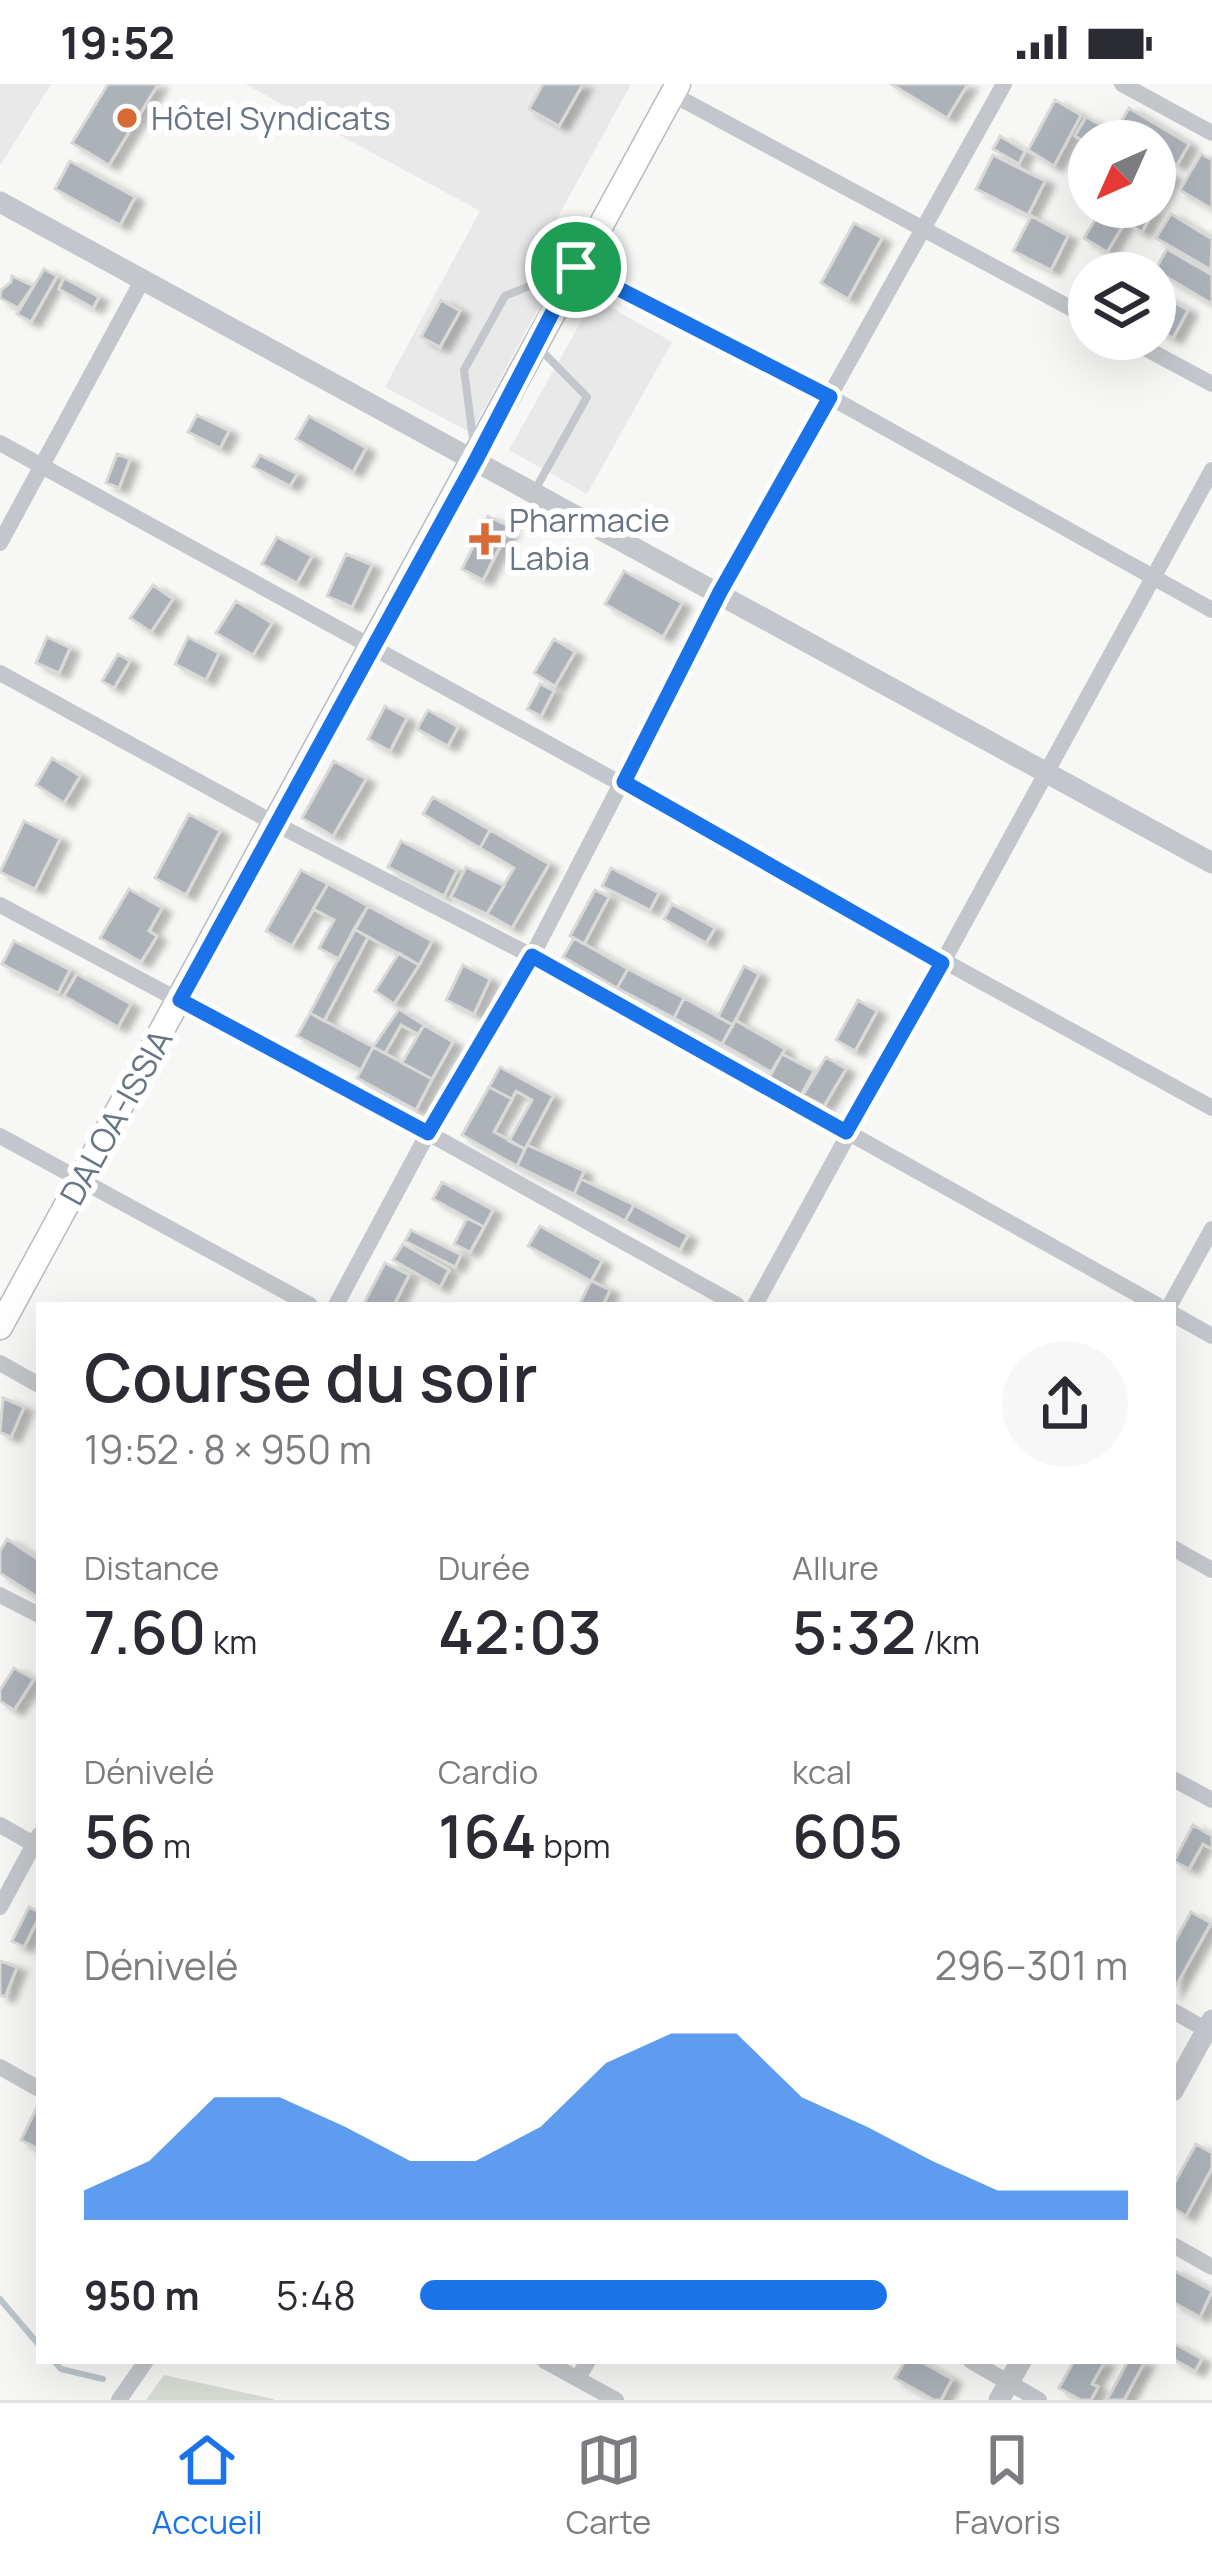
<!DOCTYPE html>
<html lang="fr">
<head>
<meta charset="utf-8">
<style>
  :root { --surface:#fff; --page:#f7f7f7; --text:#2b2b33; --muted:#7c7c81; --line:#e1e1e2; --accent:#1a73e8 }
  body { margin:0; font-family:Manrope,sans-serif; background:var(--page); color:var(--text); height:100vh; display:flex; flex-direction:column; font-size:45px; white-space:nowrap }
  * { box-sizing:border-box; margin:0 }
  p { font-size:39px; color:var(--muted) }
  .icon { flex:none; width:66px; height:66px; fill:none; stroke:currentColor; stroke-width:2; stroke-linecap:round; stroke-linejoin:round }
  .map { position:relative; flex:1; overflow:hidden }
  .drawer { position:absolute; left:36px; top:1218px; width:1140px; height:1062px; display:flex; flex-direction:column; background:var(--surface); border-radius:0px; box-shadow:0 12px 48px #0002 }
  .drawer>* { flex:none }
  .needle { width:78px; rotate:225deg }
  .controls { position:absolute; left:1068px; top:36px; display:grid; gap:24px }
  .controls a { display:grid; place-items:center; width:108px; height:108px; border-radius:50%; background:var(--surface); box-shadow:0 12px 48px #0002; font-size:60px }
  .pin { position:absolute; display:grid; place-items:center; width:102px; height:102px; color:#fff; margin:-51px; border:6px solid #fff; border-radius:50%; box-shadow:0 3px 12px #0007 }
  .round { display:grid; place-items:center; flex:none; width:126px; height:126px; border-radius:63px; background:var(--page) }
  .headline { display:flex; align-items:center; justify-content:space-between; height:204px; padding:0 48px }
  h1 { font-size:66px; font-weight:600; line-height:90px }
  .metrics { display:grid; grid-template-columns:repeat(3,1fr); gap:18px; height:204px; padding:12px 48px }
  .metrics div { display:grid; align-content:center }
  .metrics b { font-size:60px; font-weight:600 }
  .metrics small { font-size:33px; font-weight:400 }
  .metrics p { font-size:33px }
  .chart { height:336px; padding:24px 48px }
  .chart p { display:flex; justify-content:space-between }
  .chart svg { width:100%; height:216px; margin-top:12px; fill:var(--accent); opacity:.7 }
  ul { padding:0 48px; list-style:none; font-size:39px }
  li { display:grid; grid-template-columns:192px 144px 1fr; align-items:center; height:90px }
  li i { height:30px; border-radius:15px; background:var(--accent) }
  .status { display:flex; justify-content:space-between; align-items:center; height:84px; padding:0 60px; background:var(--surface); direction:ltr }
  .status svg { height:33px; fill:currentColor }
  .tab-bar { display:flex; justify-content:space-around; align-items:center; height:168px; border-top:3px solid var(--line); background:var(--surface); font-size:33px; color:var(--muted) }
  .tab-bar a { display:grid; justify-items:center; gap:6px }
  .tab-bar .active { color:var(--accent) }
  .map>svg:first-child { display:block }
  .built { fill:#e8e9e8 }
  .green { fill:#d9ded6 }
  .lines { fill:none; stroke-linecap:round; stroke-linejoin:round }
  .stream { stroke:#bdc6cb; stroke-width:6 }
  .building { fill:#acb2b8; stroke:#d9d9d7; stroke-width:3; filter:url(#shadow) }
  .primary-casing { stroke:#b7babe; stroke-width:27 }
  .service { stroke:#c3c6ca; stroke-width:8 }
  .minor { stroke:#c3c6ca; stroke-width:16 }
  .tertiary { stroke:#c3c6ca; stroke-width:21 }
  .primary { stroke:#fff; stroke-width:24 }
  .route-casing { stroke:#fff; stroke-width:24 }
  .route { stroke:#1a73e8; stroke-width:15 }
  .poi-dot { fill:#d86b35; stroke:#fff; stroke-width:4.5 }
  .labels { text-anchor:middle; stroke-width:12; stroke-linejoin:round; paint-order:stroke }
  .poi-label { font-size:33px; fill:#697584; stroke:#fff; text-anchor:start }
  .street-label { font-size:33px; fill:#697584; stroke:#fff }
</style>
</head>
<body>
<div class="status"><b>19:52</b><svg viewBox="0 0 49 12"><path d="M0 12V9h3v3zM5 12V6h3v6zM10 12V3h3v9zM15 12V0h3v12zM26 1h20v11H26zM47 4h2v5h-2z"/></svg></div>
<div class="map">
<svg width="1212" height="2316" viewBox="0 0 1212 2316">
  <defs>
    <filter id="shadow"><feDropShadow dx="9" dy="5" stdDeviation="3" flood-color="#0004"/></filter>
  </defs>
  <rect width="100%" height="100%" fill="#f7f8f5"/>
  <!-- built -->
  <path class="built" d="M0,0H51L0,82Z
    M245,0H631L554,140L535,156L566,173L471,349L385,303L480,127Z
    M594,214L672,258L587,410L509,366Z"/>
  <!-- green -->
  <path class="green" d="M164,2291L273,2315L274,2316H146Z"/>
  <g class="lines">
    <!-- stream -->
    <path class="stream" d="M0,2215L39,2261
      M54,2277L61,2285L103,2295"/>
  </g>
  <!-- building -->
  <path class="building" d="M108,0H158L109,81L72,59Z
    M543,0H583L559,42L529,25Z
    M891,0H968L947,34Z
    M1055,16L1081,31L1054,82L1028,66Z
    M1129,24L1189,60L1177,81L1155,68V57H1137L1117,45Z
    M1086,33L1127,55L1126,57L1089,60L1075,52Z
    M1000,52L1025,67L1019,80L993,65Z
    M1201,70L1212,76V125L1180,106Z
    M993,71L1045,97L1028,131L976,105Z
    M70,77L135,113L120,141L55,105Z
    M1160,85L1173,91L1142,148L1130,141L1140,123H1155V94Z
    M1102,124L1125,138L1107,168L1084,154Z
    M1171,130L1212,155L1211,186L1156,154Z
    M1031,132L1068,152L1051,186L1013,167Z
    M854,139L882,154L848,215L821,199Z
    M1167,165L1212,191V220L1155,186Z
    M44,185L57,192L31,238L17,230Z
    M12,192L33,202L18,224L0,214L1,206L11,198Z
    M64,194L99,213L93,224L59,205Z
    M1155,208L1188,226L1173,254L1155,245Z
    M441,216L460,227L440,263L421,253Z
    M197,331L229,347L220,364L188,348Z
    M309,332L366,364L353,388L296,355Z
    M117,370L130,375L119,404L106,399Z
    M260,371L297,390L290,402L253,383Z
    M488,432L510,443L483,496L462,485Z
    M277,453L312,472L297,499L262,480Z
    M346,470L372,481L352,523L327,512Z
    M624,487L682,519L663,553L605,520Z
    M153,501L173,515L151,548L130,534Z
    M236,517L272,539L253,571L216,549Z
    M47,553L70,564L59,589L36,579Z
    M188,553L219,569L206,596L175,580Z
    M554,555L575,568L555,602L534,589Z
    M118,570L130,577L114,604L102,597Z
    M540,600L554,607L541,632L527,625Z
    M385,622L407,634L390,667L368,655Z
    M428,626L458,643L448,662L417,645Z
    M52,674L80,692L64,719L36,701Z
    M334,677L366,695L333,752L302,734Z
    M433,713L490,746L480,764L423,730Z
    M189,730L220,747L186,811L155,794Z
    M24,737L60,755L35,805L0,788Z
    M490,746L549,780L512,844L487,830L514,784L480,764Z
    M401,757L457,786L444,812L388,783Z
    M466,783L504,802L487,830L451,813Z
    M611,784L659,809L650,826L602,802Z
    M301,786L328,800L292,862L266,847Z
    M328,800L368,822L339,875L319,864L334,836L313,825Z
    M129,805L162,824L149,847L157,852L141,878L100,854Z
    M595,806L609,813L584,860L570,852Z
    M672,820L715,844L706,859L664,835Z
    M368,822L432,857L419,881L354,845Z
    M354,845L368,853L324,937L310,929Z
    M574,854L628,885L617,904L563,873Z
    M14,857L70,886L58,909L2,880Z
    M399,869L419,881L394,920L375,907Z
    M463,881L490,895L474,930L446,916Z
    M744,882L759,890L733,941L718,933Z
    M628,885L684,914L674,934L617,904Z
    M77,890L131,920L118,943L64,912Z
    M684,914L733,941L722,960L674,934Z
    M858,916L877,927L855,967L836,956Z
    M399,925L424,941L418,950L401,941L385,969L373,963Z
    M310,929L373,963L361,986L297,952Z
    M735,936L785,965L771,988L722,960Z
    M424,941L453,958L432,995L402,979Z
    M373,963L432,995L416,1026L357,994Z
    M782,970L814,987L800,1013L768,996Z
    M826,973L846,985L824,1022L803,1011Z
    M500,983L553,1012L525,1065L509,1057L532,1016L516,1007L512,1015L489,1003Z
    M489,1003L512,1015L494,1048L525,1065L517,1082L462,1051Z
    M527,1061L584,1087L574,1110L517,1082Z
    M581,1095L634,1121L625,1137L574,1110Z
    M442,1098L493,1126L484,1143L433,1115Z
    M634,1121L688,1151L680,1166L625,1137Z
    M467,1134L484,1143L470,1168L454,1160Z
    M540,1142L602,1177L591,1197L528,1162Z
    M411,1146L461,1171L455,1183L405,1157Z
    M403,1160L449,1186L440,1203L393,1176Z
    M385,1179L409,1191L394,1221H363Z
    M591,1197L610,1206L603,1221H579Z
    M3,1314L24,1323L11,1353L0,1348Z
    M7,1455L39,1476V1514L0,1489V1467Z
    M14,1584L34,1595L14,1626L0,1617V1606Z
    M1193,1741L1212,1752V1765L1203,1760L1189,1785L1174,1777Z
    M29,1823L39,1828V1833L24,1863L12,1857Z
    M1191,1828L1211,1839L1173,1907V1861Z
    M0,1877L17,1883L5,1913L0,1911Z
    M36,2025L39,2027V2065L21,2056Z
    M1196,2060L1212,2069V2084L1186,2132L1173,2124V2102Z
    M1173,2186L1212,2207L1200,2233L1173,2218Z
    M1173,2259L1202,2275L1195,2287L1173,2275Z
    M905,2277H920L952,2295L941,2316H934L895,2294Z
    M1074,2277H1105L1092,2300L1098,2303L1091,2316H1081L1059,2304Z
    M1128,2277H1145L1124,2316H1107Z"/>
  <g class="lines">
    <!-- primary casing -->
    <g class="primary-casing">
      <path id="primary" d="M0,1243L678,0"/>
    </g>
    <!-- service -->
    <path class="service" d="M474,362L464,286L505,212L569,186
      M535,406L587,313L538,263"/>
    <!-- minor -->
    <path class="minor" d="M1122,0L1212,49
      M672,10L1089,234
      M576,183L830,313L1212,526
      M1128,255L1212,300
      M0,359L1212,1024
      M0,459L143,195
      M0,589L274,739L532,872L1157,1221
      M0,821L428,1049L737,1221
      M0,1052L310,1221
      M336,1221L428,1049L532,872L720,508L1004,0
      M755,1221L1212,386
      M1170,1221L1212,1145
      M1173,1230L1212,1252
      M0,1279L39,1301
      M1173,1464L1212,1486
      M0,1511L39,1531
      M1173,1695L1212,1716
      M0,1741L39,1763
      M0,1823L39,1751
      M1173,1927L1212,1949
      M0,1983L39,2005
      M1173,2161L1212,2183
      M545,2277L616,2316
      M971,2277L1039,2316
      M578,2294L588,2277
      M119,2316L146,2277"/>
    <!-- tertiary -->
    <path class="tertiary" d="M0,118L1212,779
      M1173,2007L1212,1936
      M999,2316L1021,2277"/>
    <!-- primary -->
    <use href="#primary" class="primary"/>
  </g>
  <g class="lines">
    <!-- route casing -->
    <g class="route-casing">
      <path id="route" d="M576,183L830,313L720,508L624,698L942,879L846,1048L532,872L428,1049L180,916L476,376Z"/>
    </g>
    <!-- route -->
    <use href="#route" class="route"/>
  </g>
  <!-- markers -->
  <g class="poi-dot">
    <circle cx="127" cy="34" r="12"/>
    <path d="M479 437h12v12h12v12h-12v12h-12v-12h-12v-12h12z"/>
  </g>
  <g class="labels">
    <!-- poi labels -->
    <g class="poi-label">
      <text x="151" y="46">Hôtel Syndicats</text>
      <text x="509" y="448">Pharmacie<tspan x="509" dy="38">Labia</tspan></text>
    </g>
    <!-- street labels -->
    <g class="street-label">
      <text transform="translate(116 1033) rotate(-61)" y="12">DALOA-ISSIA</text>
    </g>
  </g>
</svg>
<div class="controls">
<a><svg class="needle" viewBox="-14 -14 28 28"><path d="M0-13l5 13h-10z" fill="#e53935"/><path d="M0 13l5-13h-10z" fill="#7c7c81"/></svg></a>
<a><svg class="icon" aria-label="layers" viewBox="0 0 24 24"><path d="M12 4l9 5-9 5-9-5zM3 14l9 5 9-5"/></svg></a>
</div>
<div class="pin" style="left:576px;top:183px;background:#1e9e55"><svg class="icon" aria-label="arrive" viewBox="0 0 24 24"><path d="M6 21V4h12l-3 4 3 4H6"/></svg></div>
<section class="drawer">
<div class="headline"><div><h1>Course du soir</h1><p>19:52 · 8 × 950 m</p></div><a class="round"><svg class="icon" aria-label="share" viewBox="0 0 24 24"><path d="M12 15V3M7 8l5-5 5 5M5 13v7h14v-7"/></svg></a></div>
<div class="metrics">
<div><p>Distance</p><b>7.60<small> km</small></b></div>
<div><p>Durée</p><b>42:03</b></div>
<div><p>Allure</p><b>5:32<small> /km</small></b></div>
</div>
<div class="metrics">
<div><p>Dénivelé</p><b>56<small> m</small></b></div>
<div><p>Cardio</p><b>164<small> bpm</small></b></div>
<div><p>kcal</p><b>605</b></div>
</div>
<div class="chart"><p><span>Dénivelé</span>296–301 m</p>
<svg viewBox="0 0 160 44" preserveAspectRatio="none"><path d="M0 44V38L10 32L20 19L30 19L40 25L50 32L60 32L70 25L80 12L90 6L100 6L110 19L120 25L130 32L140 38L150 38L160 38V44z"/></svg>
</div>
<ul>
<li><b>950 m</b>5:48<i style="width:66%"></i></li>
</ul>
</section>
</div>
<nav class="tab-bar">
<a class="active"><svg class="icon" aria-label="home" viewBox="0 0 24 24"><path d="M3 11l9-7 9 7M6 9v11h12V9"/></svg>Accueil</a>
<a><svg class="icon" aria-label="map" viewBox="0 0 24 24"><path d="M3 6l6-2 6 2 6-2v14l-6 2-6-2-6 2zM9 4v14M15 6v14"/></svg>Carte</a>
<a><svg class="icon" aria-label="saved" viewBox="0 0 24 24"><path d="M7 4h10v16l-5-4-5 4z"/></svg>Favoris</a>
</nav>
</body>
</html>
